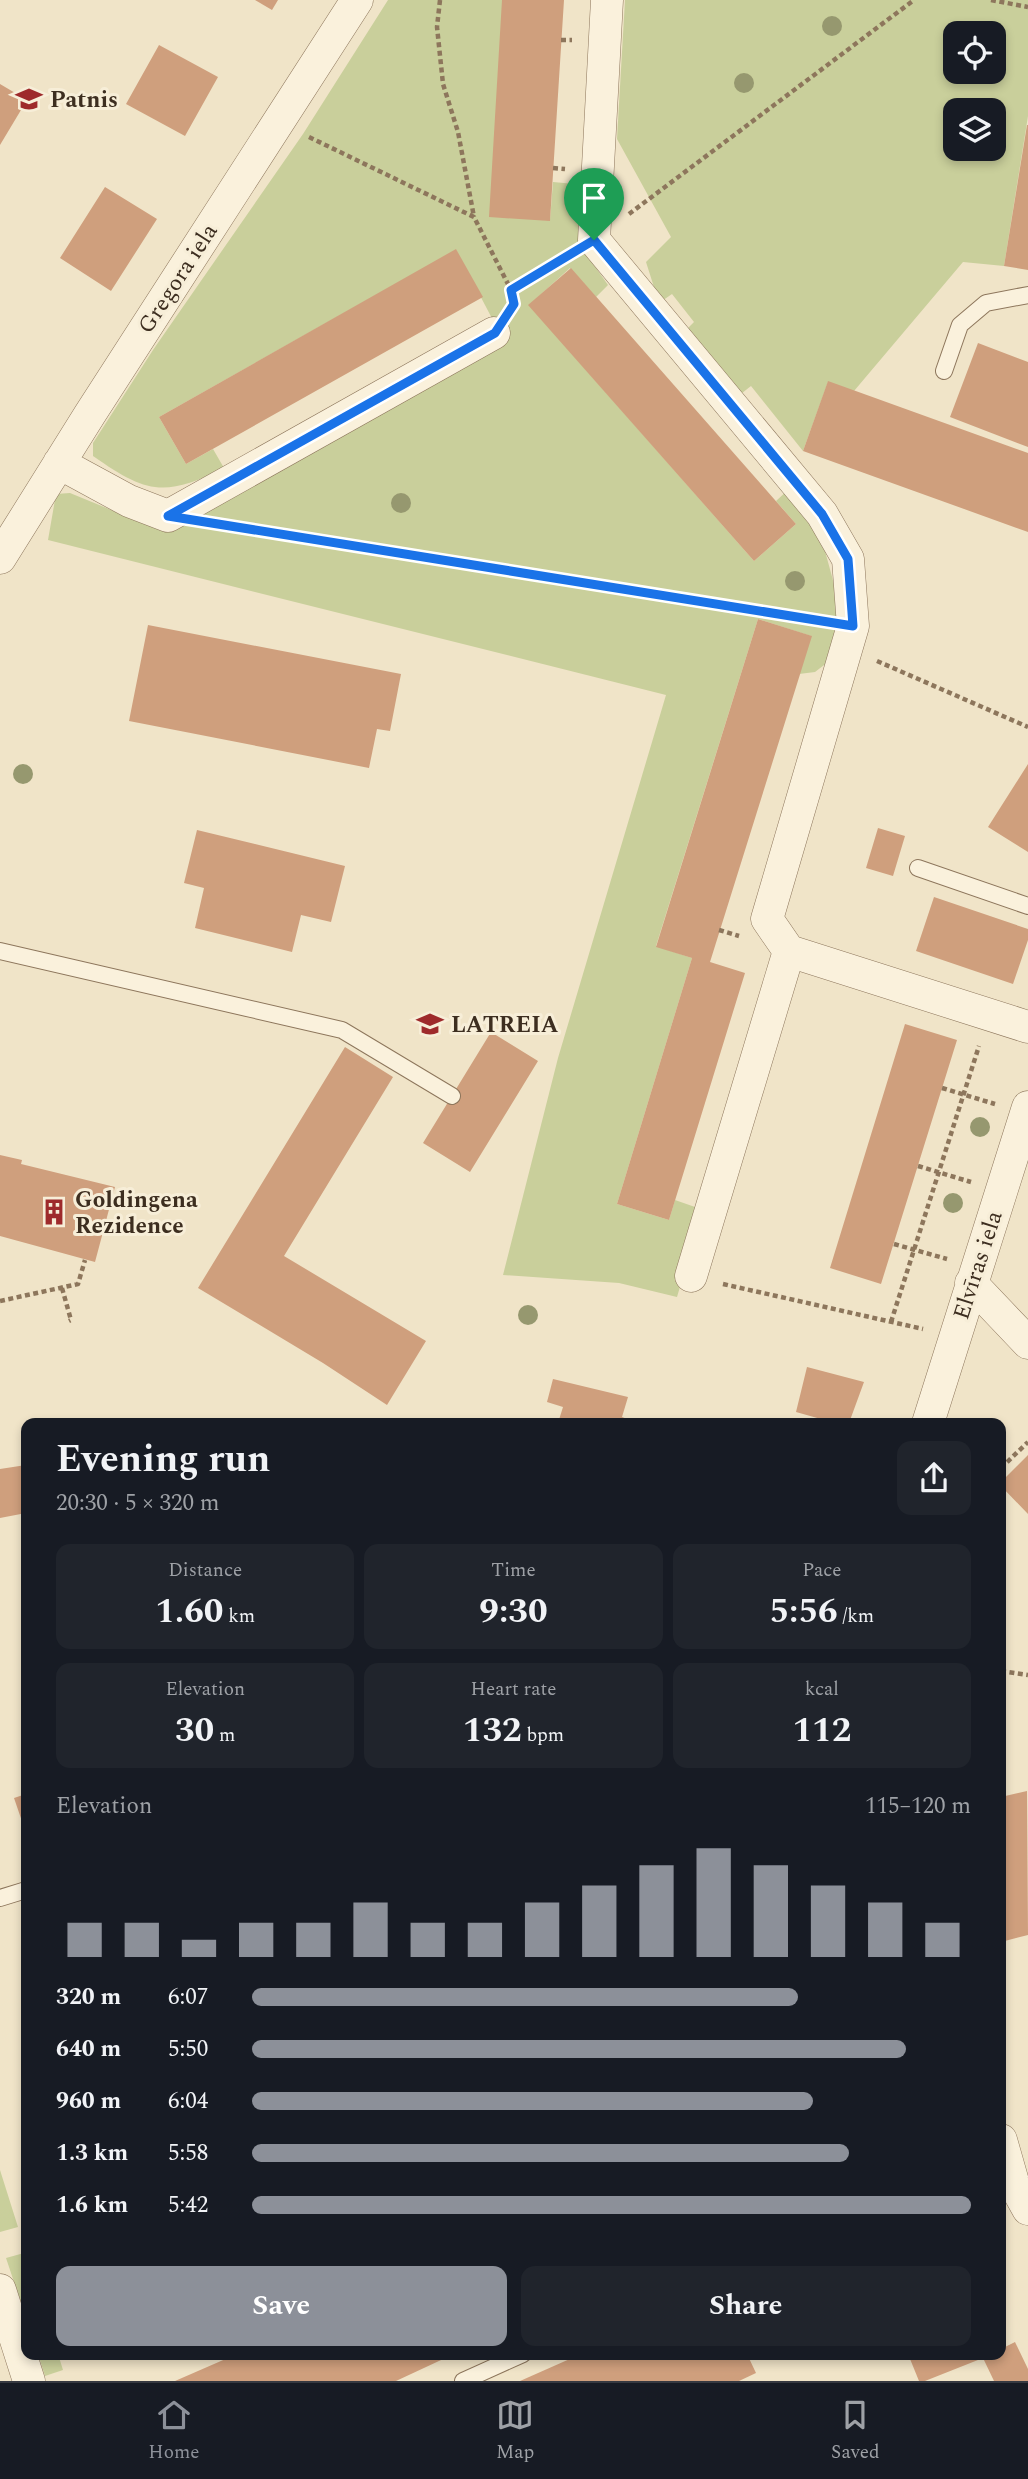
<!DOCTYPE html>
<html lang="en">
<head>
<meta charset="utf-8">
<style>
  :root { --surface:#171b24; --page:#20242c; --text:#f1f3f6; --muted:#9ea1a6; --line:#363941; --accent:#8c9099 }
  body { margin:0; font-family:Spectral,serif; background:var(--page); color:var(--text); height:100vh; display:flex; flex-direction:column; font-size:26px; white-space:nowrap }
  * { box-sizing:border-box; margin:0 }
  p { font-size:23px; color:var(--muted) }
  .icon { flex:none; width:38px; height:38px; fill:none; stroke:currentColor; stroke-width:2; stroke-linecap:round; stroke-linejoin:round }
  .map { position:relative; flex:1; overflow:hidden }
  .details { position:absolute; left:21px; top:1418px; width:985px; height:942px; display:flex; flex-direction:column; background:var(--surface); border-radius:14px; box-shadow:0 4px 10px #0003 }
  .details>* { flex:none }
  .fabs { position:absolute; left:943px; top:21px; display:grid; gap:14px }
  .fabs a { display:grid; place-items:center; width:63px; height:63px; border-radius:14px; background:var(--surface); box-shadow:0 4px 10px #0003; font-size:35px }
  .pin { position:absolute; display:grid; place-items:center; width:60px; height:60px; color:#fff; margin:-72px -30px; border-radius:50% 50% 50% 0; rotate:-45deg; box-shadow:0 0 7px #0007 }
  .pin .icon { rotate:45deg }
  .round { display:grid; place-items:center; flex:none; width:74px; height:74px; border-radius:14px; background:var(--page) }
  .summary { display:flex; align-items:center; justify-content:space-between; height:119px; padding:0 35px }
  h1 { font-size:38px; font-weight:700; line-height:52px }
  .figures { display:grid; grid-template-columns:repeat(3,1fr); gap:10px; height:119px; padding:7px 35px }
  .figures div { display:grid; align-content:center; border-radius:14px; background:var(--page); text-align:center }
  .figures b { font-size:35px; font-weight:700 }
  .figures small { font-size:19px; font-weight:400 }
  .figures p { font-size:19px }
  .chart { height:196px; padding:14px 35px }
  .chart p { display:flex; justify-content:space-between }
  .chart svg { width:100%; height:126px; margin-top:7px; stroke:var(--accent); stroke-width:6 }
  .primary-button { display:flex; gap:14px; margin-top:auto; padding:14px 35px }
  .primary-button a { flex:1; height:80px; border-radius:14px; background:var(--accent); color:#fff; font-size:28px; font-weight:700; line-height:80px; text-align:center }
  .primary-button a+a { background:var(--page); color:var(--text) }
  ul { padding:0 35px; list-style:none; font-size:23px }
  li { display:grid; grid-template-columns:112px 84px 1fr; align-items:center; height:52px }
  li i { height:18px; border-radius:9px; background:var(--accent) }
  .menu { display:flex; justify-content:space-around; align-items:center; height:98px; border-top:2px solid var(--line); background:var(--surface); font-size:19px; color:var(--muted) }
  .menu a { display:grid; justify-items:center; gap:4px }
  .menu .on { color:var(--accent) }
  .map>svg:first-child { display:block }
  .green { fill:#c9cf9b; fill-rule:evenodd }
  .building { fill:#cf9f7d }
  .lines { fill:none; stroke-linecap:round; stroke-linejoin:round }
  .lane-casing { stroke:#8d765c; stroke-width:18 }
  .street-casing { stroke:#8d765c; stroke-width:33 }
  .path { stroke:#8d765c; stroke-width:4.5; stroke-dasharray:5 3.5; stroke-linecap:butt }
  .lane { stroke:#faf1dc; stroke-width:16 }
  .street { stroke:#faf1dc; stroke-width:32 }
  .tree { fill:#96986f }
  .route-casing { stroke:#fff; stroke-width:14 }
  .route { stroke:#1a73e8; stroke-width:9 }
  .labels { text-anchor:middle; stroke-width:6; stroke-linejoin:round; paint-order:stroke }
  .poi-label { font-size:23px; font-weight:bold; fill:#3d2e20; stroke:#f7eed8; text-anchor:start }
  .street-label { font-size:23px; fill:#3d2e20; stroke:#f7eed8 }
</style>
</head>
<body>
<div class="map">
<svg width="1028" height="2381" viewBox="0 0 1028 2381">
  <rect width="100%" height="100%" fill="#f0e4c8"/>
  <!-- green -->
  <path class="green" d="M388,0H502L550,220L553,182L575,184L585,194L578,238L589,258L608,285L596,297L570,268L529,305L754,561L796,524L776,501L789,489L819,529L837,595L842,625L828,662L815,672L799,674L811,636L758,619L656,946L692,958L617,1204L669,1220L675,1200L695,1207L700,1219L677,1297L619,1283L503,1275L558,1058L666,695L48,540L56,494L70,493L126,516L162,526L505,343L456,250L159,417L186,464L213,449L224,468C164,498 146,493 93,456V443L153,350L303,134Z
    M625,0H1028V116L1004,266L963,262L854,391L828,382L803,451L751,386L737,397L683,333L694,322L672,294L659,303L646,262L671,237L617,139ZM956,33H994V72H956ZM956,110H994V149H956Z
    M0,2170L18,2227L0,2232Z
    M24,2253L26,2259V2318L6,2258Z
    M38,2354H58L63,2370L45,2376Z"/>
  <!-- building -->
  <path class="building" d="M255,0H278L272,10Z
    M502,0H564L550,221L489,217Z
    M159,45L218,77L185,136L126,104Z
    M0,84L27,100L0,145Z
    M1027,125H1028V270L1004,266Z
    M105,187L157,219L111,291L60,258Z
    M456,249L483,297L186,464L159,417Z
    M571,268L796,524L754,561L528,305Z
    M978,343L1028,362V447L950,417Z
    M828,381L1028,453V532L803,451Z
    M758,619L812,636L710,962L745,973L669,1220L617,1204L692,958L656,947Z
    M148,625L401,674L390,731L377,729L369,768L129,721Z
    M1028,764V852L988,827Z
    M878,828L905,836L893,876L866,868Z
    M197,830L345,866L331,922L301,915L292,952L195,928L204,888L184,883Z
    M934,897L1028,929V940L1013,984L916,951Z
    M905,1024L957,1040L881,1284L830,1268Z
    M491,1032L538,1061L470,1172L423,1143Z
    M345,1047L393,1077L284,1256L426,1341L387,1405L323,1363L198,1288Z
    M0,1155L22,1160L21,1164L115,1187L95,1262L0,1236Z
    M807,1367L864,1382L849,1423H835L796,1412Z
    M553,1379L628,1397L622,1417L638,1423H558L563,1407L547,1402Z
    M1028,1455V1514L1001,1486V1482Z
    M26,1465V1513L0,1518V1469Z
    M1027,1791L1028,1935L1001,1942V1797Z
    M26,1794V1833L14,1798Z
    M1015,2342L1028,2369V2381H994L983,2358L991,2354H1001V2349Z
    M237,2354H454L396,2381H175Z
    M581,2354H747L756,2373L739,2381H520Z
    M908,2354H981L983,2358L925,2381H919Z"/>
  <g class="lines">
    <!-- lane casing -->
    <g class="lane-casing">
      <path id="lane" d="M944,371L960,325L986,303L1028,295
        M918,868L1028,906
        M0,951L342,1030L452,1096
        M0,1898L26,1890
        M463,2381L523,2354"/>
    </g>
    <!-- street casing -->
    <g class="street-casing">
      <path id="street" d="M607,0L594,240L822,514L848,559L853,626L767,919L789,951L1028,1027
        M59,463L129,501L168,516L494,333
        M0,558L90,414L357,0
        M691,1276L789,951
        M971,1283L1028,1343
        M928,1423L1028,1107
        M1001,2140L1013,2182L1028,2209
        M0,2290L29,2381"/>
    </g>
    <!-- path -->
    <path class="path" d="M440,0L437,27L443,84L458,132L474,217
      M991,0L1028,7
      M561,40H572
      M309,137L474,217L511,290
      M553,168L565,169
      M629,214L914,0
      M513,306L511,290L567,256
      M224,525L820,621
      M877,661L1028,727
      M719,930L739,936
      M942,1088L995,1104
      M918,1166L971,1182
      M894,1244L947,1259
      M723,1284L923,1329
      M62,1288L71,1320L69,1321
      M0,1301L78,1284L85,1260
      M891,1322L979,1046
      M1001,1468L1028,1442
      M1001,1671L1028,1675"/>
    <!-- lane -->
    <use href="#lane" class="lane"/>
    <!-- street -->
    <use href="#street" class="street"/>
  </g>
  <!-- trees -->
  <g class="tree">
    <circle cx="832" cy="26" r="10"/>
    <circle cx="744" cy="83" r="10"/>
    <circle cx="401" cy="503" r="10"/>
    <circle cx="795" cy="581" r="10"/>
    <circle cx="23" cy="774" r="10"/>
    <circle cx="980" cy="1127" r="10"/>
    <circle cx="953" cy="1203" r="10"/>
    <circle cx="528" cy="1315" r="10"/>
  </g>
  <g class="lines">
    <!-- route casing -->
    <g class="route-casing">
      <path id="route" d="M594,240L822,514L848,559L853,626L168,516L495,333L514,304L511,290Z"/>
    </g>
    <!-- route -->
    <use href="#route" class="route"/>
  </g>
  <!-- icons -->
  <defs>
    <g id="school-bare" transform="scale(2.1)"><path d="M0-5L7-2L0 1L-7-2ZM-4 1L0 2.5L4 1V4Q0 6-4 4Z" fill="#9e2a2b" stroke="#f7eed8" stroke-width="2.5" paint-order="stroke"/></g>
    <g id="building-bare" transform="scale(2.1)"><path d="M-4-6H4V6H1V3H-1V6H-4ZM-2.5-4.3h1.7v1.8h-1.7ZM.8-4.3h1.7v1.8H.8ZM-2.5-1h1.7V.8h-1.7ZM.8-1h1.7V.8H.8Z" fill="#9e2a2b" stroke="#f7eed8" stroke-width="2.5" paint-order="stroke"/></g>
  </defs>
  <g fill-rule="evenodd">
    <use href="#school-bare" x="29" y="99"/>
    <use href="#school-bare" x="430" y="1024"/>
    <use href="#building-bare" x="54" y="1212"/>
  </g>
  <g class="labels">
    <!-- poi labels -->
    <g class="poi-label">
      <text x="50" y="107">Patnis</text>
      <text x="451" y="1032">LATREIA</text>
      <text x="75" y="1207">Goldingena<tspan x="75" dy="26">Rezidence</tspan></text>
    </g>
    <!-- street labels -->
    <g class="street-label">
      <text transform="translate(177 278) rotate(-57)" y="8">Gregora iela</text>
      <text transform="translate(977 1265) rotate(-72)" y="8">Elvīras iela</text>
    </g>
  </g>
</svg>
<div class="fabs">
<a><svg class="icon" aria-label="locate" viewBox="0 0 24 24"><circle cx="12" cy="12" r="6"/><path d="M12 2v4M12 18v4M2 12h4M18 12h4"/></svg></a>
<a><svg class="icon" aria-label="layers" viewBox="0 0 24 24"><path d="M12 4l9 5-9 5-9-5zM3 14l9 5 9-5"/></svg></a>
</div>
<div class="pin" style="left:594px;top:240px;background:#1e9e55"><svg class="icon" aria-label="arrive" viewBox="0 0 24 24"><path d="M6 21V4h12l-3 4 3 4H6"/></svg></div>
<section class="details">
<div class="summary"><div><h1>Evening run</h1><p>20:30 · 5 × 320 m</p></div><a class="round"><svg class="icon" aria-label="share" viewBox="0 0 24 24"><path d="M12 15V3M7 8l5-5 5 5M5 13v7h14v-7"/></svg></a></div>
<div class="figures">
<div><p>Distance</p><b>1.60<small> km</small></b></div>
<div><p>Time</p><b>9:30</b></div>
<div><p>Pace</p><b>5:56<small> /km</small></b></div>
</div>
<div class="figures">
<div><p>Elevation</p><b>30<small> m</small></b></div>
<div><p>Heart rate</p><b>132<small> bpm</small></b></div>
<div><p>kcal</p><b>112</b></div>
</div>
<div class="chart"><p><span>Elevation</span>115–120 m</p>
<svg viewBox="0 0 160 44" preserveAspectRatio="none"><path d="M5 44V32M15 44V32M25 44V38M35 44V32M45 44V32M55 44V25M65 44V32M75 44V32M85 44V25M95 44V19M105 44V12M115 44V6M125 44V12M135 44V19M145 44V25M155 44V32"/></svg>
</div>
<ul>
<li><b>320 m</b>6:07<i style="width:76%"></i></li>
<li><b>640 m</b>5:50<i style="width:91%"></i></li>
<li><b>960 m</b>6:04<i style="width:78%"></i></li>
<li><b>1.3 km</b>5:58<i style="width:83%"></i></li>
<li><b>1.6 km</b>5:42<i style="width:100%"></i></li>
</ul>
<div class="primary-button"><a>Save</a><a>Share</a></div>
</section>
</div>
<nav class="menu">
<a class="on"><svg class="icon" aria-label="home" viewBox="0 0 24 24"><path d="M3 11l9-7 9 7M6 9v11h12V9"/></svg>Home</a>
<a><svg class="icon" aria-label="map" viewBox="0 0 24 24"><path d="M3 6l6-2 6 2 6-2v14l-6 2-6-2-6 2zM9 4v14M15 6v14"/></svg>Map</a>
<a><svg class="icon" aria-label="saved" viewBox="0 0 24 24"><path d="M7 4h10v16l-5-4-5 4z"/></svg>Saved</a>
</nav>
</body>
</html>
